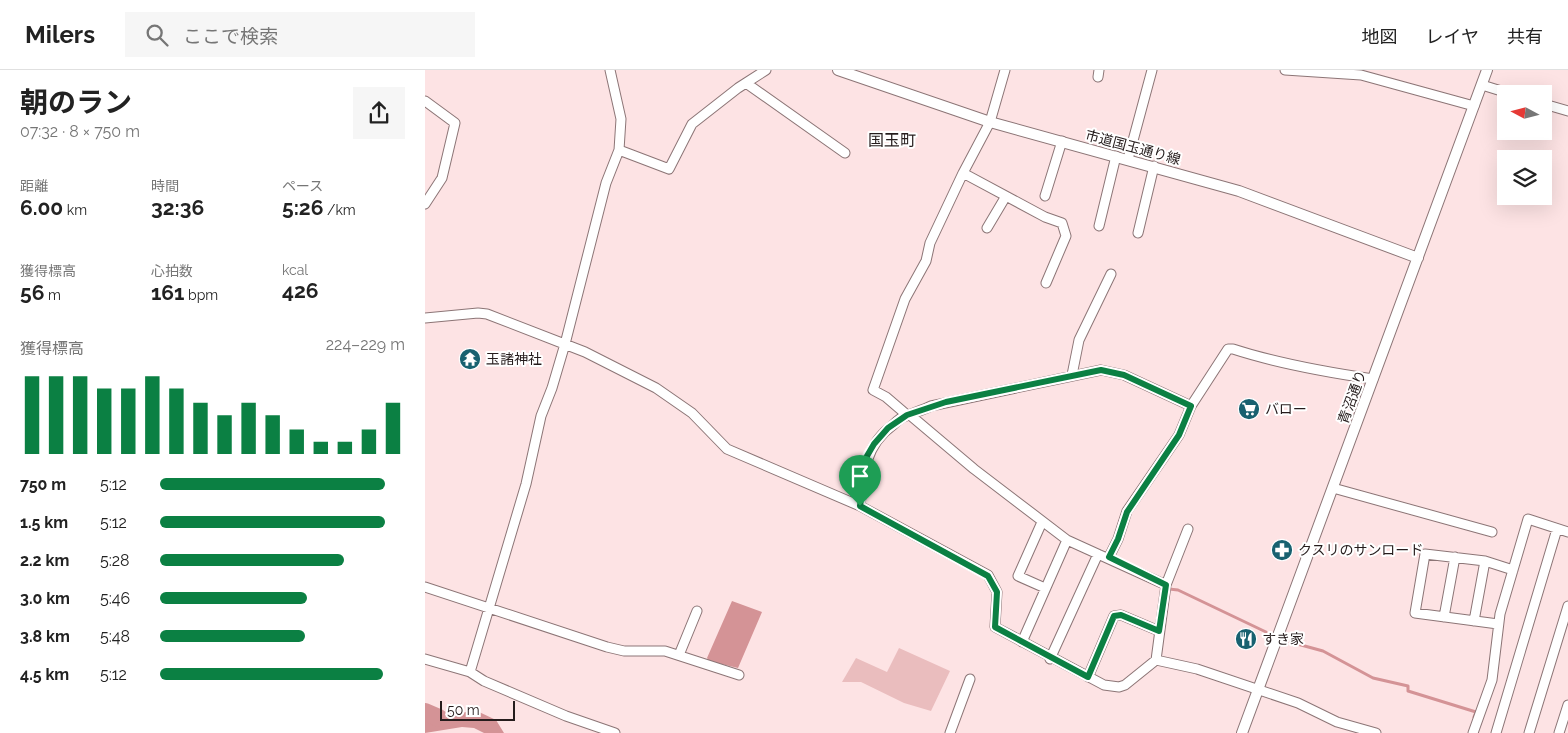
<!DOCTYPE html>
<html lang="ja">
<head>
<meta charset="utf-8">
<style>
  :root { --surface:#fff; --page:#f6f6f6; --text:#222; --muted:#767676; --line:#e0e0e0; --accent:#0b8043 }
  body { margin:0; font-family:Raleway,"Noto Sans JP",sans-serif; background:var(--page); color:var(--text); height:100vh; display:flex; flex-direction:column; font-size:19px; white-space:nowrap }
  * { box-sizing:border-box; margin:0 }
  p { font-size:16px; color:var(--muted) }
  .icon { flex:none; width:28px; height:28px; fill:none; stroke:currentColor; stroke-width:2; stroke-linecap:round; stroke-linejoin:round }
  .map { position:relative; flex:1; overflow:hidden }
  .drawer { display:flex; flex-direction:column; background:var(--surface); width:425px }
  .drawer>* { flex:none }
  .needle { width:32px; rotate:277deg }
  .fabs { position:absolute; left:1072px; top:15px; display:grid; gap:10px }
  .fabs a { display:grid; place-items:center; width:55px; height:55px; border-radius:0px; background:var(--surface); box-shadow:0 5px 20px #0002; font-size:25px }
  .scale { position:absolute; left:15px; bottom:12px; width:75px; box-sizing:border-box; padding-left:5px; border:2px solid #251c1c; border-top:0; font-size:14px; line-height:18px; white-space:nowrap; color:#251c1c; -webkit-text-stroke:4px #fff; paint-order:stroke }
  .pin { position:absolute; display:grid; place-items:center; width:42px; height:42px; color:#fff; margin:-51px -21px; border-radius:50% 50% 50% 0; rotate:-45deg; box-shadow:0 0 5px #0007 }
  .pin .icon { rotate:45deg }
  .round { display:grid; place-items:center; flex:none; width:52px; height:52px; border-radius:0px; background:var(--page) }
  .summary { display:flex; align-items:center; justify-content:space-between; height:85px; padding:0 20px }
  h1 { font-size:28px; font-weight:700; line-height:38px }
  .figures { display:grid; grid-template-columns:repeat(3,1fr); gap:8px; height:85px; padding:5px 20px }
  .figures div { display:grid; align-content:center }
  .figures b { font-size:21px; font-weight:700 }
  .figures small { font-size:14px; font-weight:400 }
  .figures p { font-size:14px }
  .chart { height:140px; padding:10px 20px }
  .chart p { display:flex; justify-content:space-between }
  .chart svg { width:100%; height:90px; margin-top:5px; stroke:var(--accent); stroke-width:6 }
  ul { padding:0 20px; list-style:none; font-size:16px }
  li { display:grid; grid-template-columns:80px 60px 1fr; align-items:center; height:38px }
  li i { height:12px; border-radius:6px; background:var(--accent) }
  header { display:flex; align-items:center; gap:30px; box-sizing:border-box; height:70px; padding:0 25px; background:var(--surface); border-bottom:1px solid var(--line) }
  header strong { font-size:24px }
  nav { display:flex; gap:28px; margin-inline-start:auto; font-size:18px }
  .search { width:350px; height:45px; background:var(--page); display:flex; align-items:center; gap:12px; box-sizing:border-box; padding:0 18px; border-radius:0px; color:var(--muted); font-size:19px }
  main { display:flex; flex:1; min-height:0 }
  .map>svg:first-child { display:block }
  .green { fill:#eabdbe }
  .water { fill:#d49396 }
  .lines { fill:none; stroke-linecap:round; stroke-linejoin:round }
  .stream { stroke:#d49396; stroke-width:3 }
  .river { stroke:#d49396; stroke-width:18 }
  .minor-casing { stroke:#8c7576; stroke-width:11 }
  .tertiary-casing { stroke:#8c7576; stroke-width:12 }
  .minor { stroke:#fff; stroke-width:9 }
  .tertiary { stroke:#fff; stroke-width:10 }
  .route-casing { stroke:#fff; stroke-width:10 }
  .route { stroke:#0b8043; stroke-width:6 }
  .labels { text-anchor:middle; stroke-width:4; stroke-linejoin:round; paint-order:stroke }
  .street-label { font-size:14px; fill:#251c1c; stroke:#fff }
  .poi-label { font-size:14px; fill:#251c1c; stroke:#fff; text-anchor:start }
  .quarter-label { font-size:16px; fill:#251c1c; stroke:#fff }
</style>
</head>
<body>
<header>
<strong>Milers</strong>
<div class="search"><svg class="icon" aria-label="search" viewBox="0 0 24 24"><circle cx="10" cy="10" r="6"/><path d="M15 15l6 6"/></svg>ここで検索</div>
<nav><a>地図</a><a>レイヤ</a><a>共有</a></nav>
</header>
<main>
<section class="drawer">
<div class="summary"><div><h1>朝のラン</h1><p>07:32 · 8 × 750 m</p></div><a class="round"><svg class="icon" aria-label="share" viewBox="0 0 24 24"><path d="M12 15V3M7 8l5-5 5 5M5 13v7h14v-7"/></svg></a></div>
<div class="figures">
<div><p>距離</p><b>6.00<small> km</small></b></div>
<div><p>時間</p><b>32:36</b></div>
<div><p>ペース</p><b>5:26<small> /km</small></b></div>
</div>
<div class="figures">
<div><p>獲得標高</p><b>56<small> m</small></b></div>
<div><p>心拍数</p><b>161<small> bpm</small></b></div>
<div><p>kcal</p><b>426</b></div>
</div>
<div class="chart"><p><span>獲得標高</span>224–229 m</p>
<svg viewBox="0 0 160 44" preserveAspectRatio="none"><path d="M5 44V6M15 44V6M25 44V6M35 44V12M45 44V12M55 44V6M65 44V12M75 44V19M85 44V25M95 44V19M105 44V25M115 44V32M125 44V38M135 44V38M145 44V32M155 44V19"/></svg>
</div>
<ul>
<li><b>750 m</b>5:12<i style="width:92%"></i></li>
<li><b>1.5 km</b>5:12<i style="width:92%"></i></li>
<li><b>2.2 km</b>5:28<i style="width:75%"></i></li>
<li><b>3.0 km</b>5:46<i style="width:60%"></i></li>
<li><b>3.8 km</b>5:48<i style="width:59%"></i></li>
<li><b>4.5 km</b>5:12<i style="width:91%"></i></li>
</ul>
</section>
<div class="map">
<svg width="1143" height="663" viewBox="0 0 1143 663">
  <rect width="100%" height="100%" fill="#fde3e4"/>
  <!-- green -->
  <path class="green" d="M474,578L525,601L506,641L479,633L436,612H417L431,588L462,602Z"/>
  <!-- water -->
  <path class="water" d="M307,531L337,542L313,598L284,591L282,588Z
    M52,641L71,650L79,663H59L49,658L37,657L0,663V646Z"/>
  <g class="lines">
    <!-- stream -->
    <path class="stream" d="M744,519L753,520L841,562
      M865,572L898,581L948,608L983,616V621L1051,642L1049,647"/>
    <!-- river -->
    <path class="river" d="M0,642L14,648"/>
    <!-- minor casing -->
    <g class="minor-casing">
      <path id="minor" d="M860,0L936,5L1049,36
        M673,7L674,0
        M321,13L420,83
        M1057,15L1086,24
        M0,31L30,53L17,108L0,134
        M1119,34L1143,41
        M194,80L244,99L267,54L313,18L341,0
        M703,89L727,0
        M538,103L620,147L637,153L641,166L621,213
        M620,126L637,71
        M674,156L691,86
        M562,158L581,126
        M713,163L729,96
        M0,248L53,243L62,244L160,282L231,318L267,343L302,379L435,436L563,505L572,522L570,557L679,615L694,617L700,615L731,590L772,599L873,633L912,652L951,663
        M647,305L654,270L686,204
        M482,345L461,327L448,320L480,229L501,191L505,173L538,103L565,52L580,0
        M485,345L549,399L642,470L741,515L731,590
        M908,418L1067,462
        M435,436C438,404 440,375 468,355C471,352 476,347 481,346C488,343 498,340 506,336L676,300L699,305L766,336
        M617,452L593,506L620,518
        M684,487L693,469L702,441L754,365L766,336L803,279H808C854,294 900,302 948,309
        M741,515L763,459
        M0,517L182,577L199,581H240L314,605
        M1019,547L1030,487
        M1049,551L1060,491
        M1073,554L990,543L1000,484L1060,491L1088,500
        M597,572L642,470
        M254,585L272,541
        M0,589L45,602L59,611L141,646L190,663
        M625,589L673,484
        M45,602L101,414L116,346L127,318L140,274L181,113L194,80L196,49L185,0
        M663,607L689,546L696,545L734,561
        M525,663L545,609
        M1048,663L1067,610L1075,544L1103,449L1143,462
        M1071,663L1132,459
        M1104,663L1143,536
        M1134,663L1143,635"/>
    </g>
    <!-- tertiary casing -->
    <g class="tertiary-casing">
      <path id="tertiary" d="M413,0L565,52L814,121L993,188
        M817,663L1062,0"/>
    </g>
    <!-- minor -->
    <use href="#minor" class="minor"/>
    <!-- tertiary -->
    <use href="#tertiary" class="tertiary"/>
  </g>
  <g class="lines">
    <!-- route casing -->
    <g class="route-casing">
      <path id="route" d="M676,300L699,305L766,336L754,365L702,442L693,469L684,487L741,515L734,561L696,545L689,546L663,607L570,557L572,522L563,506L435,436L442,386L449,374L463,358L482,345L521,332Z"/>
    </g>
    <!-- route -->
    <use href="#route" class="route"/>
  </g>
  <!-- icons -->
  <defs>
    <g id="temple-disc" transform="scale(1.125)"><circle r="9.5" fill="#186170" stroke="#fff"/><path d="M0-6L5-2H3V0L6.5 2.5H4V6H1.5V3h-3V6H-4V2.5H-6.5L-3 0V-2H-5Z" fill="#fff"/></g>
    <g id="supermarket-disc" transform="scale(1.125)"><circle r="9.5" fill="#186170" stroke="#fff"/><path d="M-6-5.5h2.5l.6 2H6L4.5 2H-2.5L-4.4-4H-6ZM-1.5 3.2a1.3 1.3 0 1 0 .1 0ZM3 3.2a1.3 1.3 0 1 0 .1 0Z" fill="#fff"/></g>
    <g id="pharmacy-disc" transform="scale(1.125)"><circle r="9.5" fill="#186170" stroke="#fff"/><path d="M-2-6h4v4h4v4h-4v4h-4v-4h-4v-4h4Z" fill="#fff"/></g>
    <g id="restaurant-disc" transform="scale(1.125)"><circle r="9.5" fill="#186170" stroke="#fff"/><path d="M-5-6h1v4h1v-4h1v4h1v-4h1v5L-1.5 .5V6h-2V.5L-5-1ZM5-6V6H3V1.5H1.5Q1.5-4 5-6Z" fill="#fff"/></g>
  </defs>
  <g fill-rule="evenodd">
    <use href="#temple-disc" x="45" y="289"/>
    <use href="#supermarket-disc" x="824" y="339"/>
    <use href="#pharmacy-disc" x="857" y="480"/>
    <use href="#restaurant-disc" x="821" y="569"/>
  </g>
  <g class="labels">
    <!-- street labels -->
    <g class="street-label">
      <text transform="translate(708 77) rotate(15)" y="5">市道国玉通り線</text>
      <text transform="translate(927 327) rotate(-70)" y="5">青沼通り</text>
    </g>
    <!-- poi labels -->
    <g class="poi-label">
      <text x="61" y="294">玉諸神社</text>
      <text x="840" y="344">バロー</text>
      <text x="873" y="485">クスリのサンロード</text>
      <text x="837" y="574">すき家</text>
    </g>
    <!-- quarter labels -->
    <g class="quarter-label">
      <text x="467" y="76">国玉町</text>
    </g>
  </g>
</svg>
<div class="fabs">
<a><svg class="needle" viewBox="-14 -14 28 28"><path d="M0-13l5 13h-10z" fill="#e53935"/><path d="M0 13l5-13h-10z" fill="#767676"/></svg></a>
<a><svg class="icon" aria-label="layers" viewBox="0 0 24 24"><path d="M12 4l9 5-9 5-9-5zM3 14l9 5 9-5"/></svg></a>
</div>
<div class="scale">50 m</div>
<div class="pin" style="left:435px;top:436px;background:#1e9e55"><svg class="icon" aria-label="arrive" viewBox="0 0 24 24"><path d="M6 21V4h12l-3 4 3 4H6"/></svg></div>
</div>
</main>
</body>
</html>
